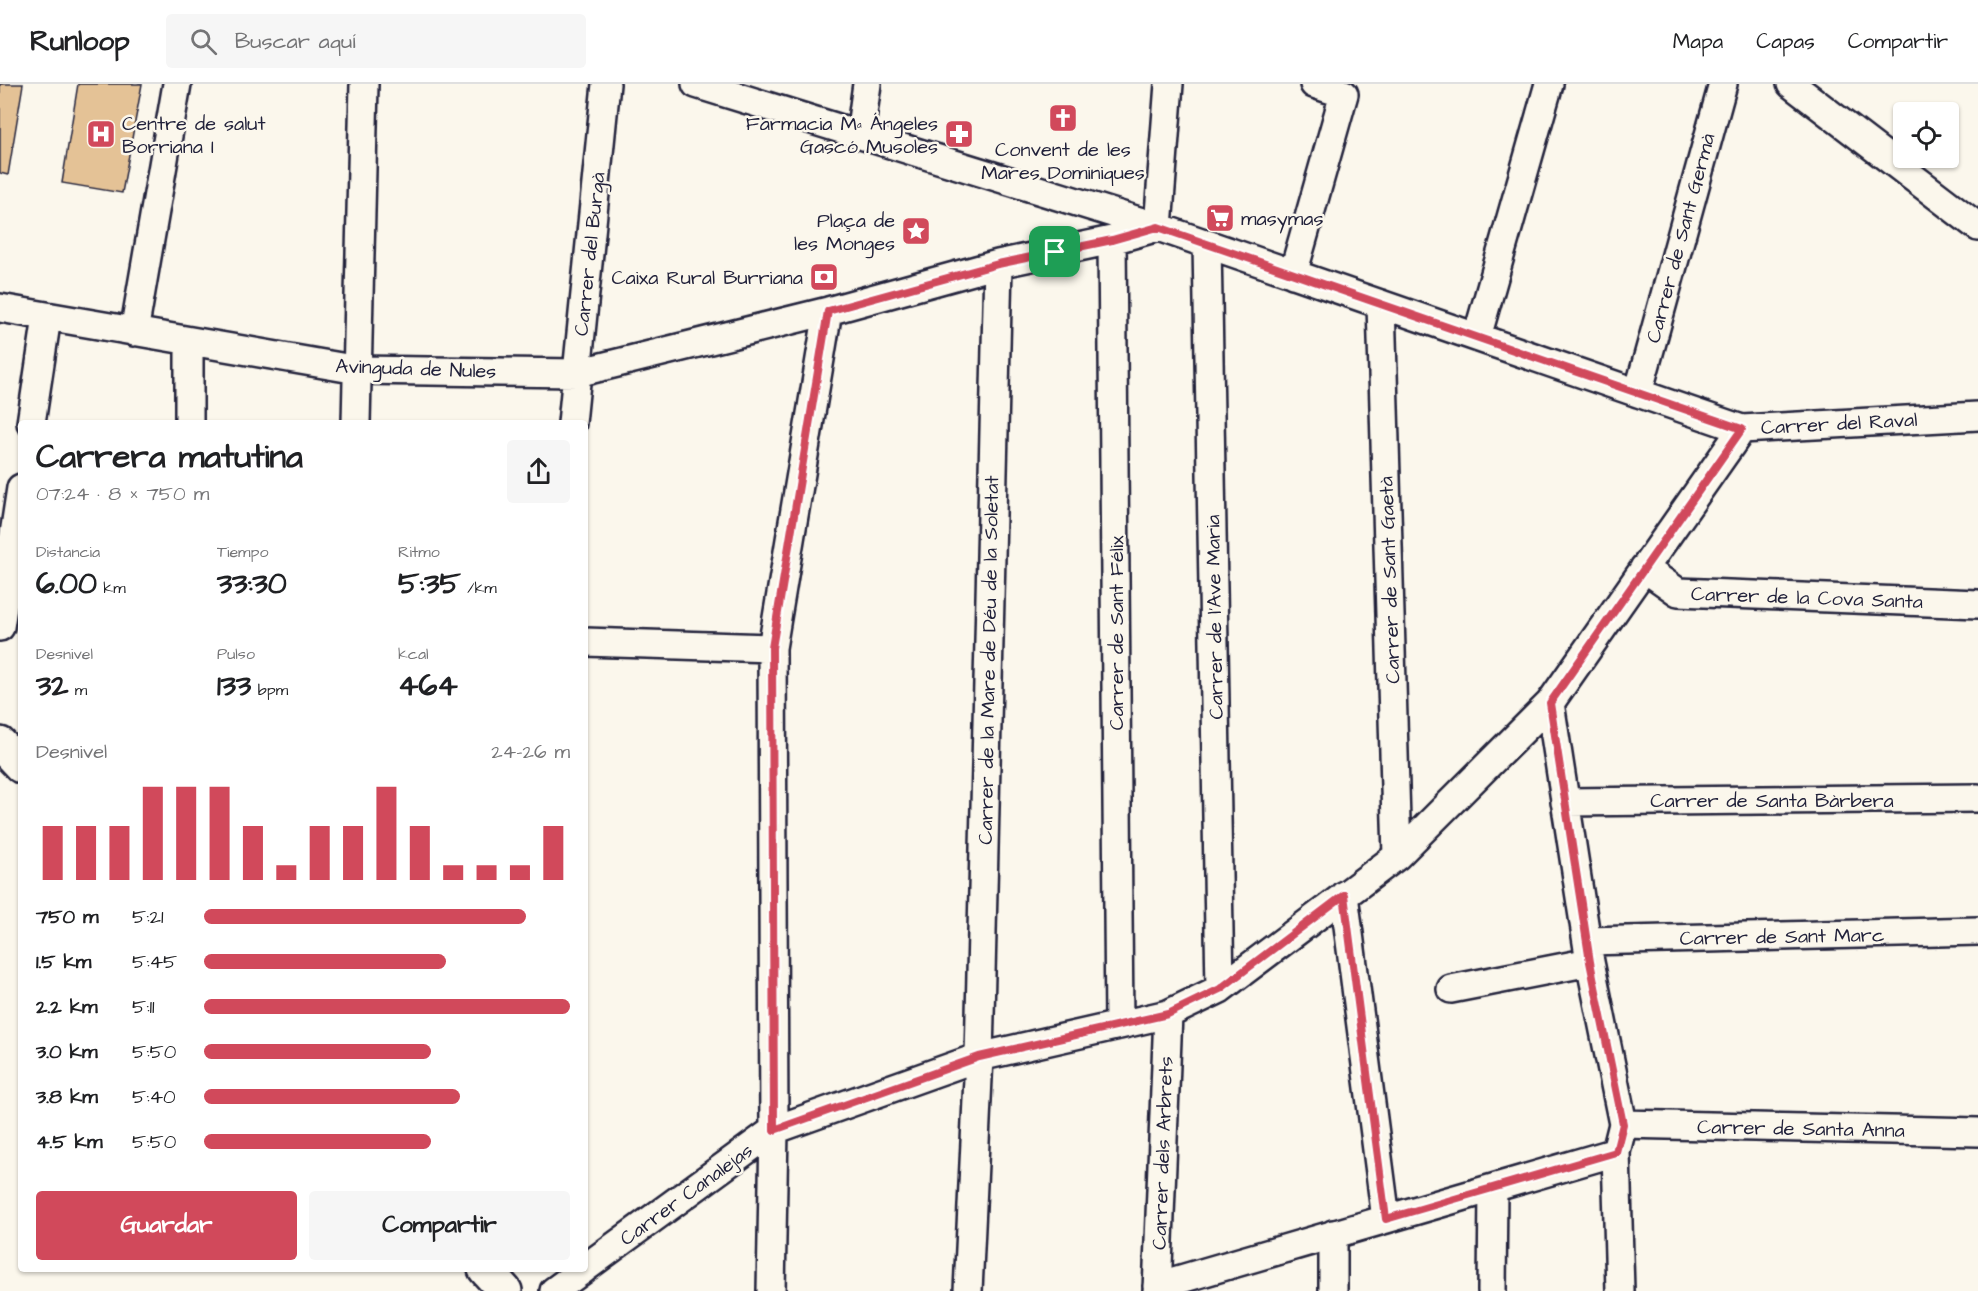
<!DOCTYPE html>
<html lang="es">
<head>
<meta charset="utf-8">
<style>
  :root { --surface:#fff; --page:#f6f6f6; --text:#202124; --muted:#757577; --line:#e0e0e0; --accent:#d1495b }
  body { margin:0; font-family:"Architects Daughter",sans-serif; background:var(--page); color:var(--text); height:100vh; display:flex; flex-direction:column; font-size:22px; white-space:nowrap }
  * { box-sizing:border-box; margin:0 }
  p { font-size:20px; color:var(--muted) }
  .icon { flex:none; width:33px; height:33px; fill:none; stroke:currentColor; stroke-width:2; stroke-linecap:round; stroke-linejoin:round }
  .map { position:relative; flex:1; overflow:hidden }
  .side { position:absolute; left:18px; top:336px; width:570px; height:852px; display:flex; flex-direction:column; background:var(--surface); border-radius:6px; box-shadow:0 2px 4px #0004 }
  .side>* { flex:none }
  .buttons { position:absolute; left:1893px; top:18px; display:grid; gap:12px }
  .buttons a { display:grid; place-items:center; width:66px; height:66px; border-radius:6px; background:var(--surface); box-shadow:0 2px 4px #0004; font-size:30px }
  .pin { position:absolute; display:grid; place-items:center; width:51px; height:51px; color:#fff; margin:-26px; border-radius:12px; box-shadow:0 3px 9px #0006 }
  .round { display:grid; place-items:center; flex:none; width:63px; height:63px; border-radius:6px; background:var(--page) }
  .overview { display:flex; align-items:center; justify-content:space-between; height:102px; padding:0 18px }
  h1 { font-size:33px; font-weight:700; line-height:45px }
  .figures { display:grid; grid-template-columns:repeat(3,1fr); gap:9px; height:102px; padding:6px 18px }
  .figures div { display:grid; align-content:center }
  .figures b { font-size:30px; font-weight:700 }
  .figures small { font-size:16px; font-weight:400 }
  .figures p { font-size:16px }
  .chart { height:168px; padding:12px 18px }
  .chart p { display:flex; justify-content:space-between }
  .chart svg { width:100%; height:108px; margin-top:6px; stroke:var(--accent); stroke-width:6 }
  .action { display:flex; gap:12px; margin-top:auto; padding:12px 18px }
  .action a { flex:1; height:69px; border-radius:6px; background:var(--accent); color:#fff; font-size:24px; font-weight:700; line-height:69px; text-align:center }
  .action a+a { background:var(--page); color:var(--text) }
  ul { padding:0 18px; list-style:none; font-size:20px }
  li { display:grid; grid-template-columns:96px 72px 1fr; align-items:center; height:45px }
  li i { height:15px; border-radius:8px; background:var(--accent) }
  header { display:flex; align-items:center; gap:36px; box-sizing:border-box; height:84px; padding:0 30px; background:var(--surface); border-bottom:2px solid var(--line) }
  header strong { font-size:28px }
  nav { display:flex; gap:33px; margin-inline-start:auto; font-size:21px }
  .search { width:420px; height:54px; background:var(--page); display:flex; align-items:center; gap:15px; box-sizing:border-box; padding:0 21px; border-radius:6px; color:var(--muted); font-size:22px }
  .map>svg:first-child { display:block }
  .building { fill:#e4c296; stroke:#22223b; stroke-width:1.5 }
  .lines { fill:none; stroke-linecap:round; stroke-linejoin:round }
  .street-casing { stroke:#22223b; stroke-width:32 }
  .secondary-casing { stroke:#22223b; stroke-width:38 }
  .street { stroke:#fbf7ec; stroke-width:27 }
  .secondary { stroke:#fbf7ec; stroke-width:33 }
  .route-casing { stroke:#fff; stroke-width:12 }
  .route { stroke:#d1495b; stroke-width:8 }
  .labels { text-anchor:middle; stroke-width:5; stroke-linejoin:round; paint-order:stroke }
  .poi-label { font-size:20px; fill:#22223b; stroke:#fbf7ec; text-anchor:end }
  .street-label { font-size:20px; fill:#22223b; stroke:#fbf7ec }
</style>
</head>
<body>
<header>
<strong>Runloop</strong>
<div class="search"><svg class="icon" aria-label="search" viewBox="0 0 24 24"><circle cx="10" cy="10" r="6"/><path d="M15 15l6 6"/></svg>Buscar aquí</div>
<nav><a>Mapa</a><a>Capas</a><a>Compartir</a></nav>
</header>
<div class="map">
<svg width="1978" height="1207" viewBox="0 0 1978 1207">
  <rect width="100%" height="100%" fill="#fbf7ec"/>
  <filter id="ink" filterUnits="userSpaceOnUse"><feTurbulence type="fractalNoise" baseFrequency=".0167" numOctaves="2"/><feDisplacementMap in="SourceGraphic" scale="12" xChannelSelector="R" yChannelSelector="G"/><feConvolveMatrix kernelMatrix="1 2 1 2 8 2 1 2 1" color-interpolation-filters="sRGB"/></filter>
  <g filter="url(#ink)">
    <!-- building -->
    <path class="building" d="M0,0H23L8,91L0,89Z
      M78,0H142L122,109L62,99Z"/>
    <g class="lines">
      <!-- street casing -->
      <g class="street-casing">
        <path id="street" d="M696,0L1158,143L1742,345L1978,332
          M1791,0L1978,143
          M860,51L867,0
          M1158,143L1169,0
          M1112,156L1119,941
          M1207,160L1220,905
          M1293,190L1344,10L1314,0
          M1381,220L1397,772
          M0,224L358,286L577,289L828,227L998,180L1112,156L1158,143
          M134,248L177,0
          M1477,253L1549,0
          M1638,309L1723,0
          M31,339L47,233
          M189,339V257
          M356,339L364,0
          M572,339L606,0
          M1644,484L1678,508L1978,520
          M0,543L21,404
          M585,558L772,564
          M1550,619L1590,878L1623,1040L1616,1068L1620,1207
          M1565,718L1978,714
          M1344,811L1386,1135
          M1587,857L1978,847
          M1451,905L1590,878
          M1623,1040L1978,1048
          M585,1184L774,1046L979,973L1168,930L1220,905L1397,772L1550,619L1742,345
          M1157,1202L1616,1068
          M554,1207L584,1185
          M771,1207L774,1046L772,564L828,227
          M968,1207L979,973L998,180
          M1157,1207L1168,930
          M1333,1207V1150
          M1492,1207L1493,1104"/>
      </g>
      <!-- secondary casing -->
      <g class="secondary-casing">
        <path id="secondary" d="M0,660L21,682
          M485,1185L505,1207"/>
      </g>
      <!-- street -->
      <use href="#street" class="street"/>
      <!-- secondary -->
      <use href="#secondary" class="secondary"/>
    </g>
  </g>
  <g class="lines" filter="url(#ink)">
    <!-- route casing -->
    <g class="route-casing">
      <path id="route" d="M1158,143L1742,345L1550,619L1590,878L1623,1040L1616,1068L1386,1135L1344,811L1220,905L1168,930L979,973L774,1046L772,564L828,227L998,180L1112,156Z"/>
    </g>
    <!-- route -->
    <use href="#route" class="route"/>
  </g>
  <!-- icons -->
  <defs>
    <g id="church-square" transform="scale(1.5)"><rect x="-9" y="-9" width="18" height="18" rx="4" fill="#d1495b" stroke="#fbf7ec"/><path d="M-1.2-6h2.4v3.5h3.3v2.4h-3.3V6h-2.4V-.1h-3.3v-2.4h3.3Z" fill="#fff"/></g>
    <g id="hospital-square" transform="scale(1.5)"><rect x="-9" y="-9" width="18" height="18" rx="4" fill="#d1495b" stroke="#fbf7ec"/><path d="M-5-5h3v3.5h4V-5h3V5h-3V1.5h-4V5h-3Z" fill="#fff"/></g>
    <g id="pharmacy-square" transform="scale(1.5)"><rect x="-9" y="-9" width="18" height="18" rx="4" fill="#d1495b" stroke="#fbf7ec"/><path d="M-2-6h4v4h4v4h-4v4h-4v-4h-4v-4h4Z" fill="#fff"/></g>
    <g id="supermarket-square" transform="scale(1.5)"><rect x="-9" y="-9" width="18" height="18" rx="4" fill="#d1495b" stroke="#fbf7ec"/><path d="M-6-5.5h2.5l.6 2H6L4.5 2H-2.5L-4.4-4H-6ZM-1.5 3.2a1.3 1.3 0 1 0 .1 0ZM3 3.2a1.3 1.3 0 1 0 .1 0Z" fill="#fff"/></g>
    <g id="sight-square" transform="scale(1.5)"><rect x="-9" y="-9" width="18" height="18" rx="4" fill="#d1495b" stroke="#fbf7ec"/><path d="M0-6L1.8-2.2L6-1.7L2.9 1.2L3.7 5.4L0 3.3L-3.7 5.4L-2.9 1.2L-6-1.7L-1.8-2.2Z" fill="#fff"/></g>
    <g id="bank-square" transform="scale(1.5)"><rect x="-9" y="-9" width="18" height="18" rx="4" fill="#d1495b" stroke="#fbf7ec"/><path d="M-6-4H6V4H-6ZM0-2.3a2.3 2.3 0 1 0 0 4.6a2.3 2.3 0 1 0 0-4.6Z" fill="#fff"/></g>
  </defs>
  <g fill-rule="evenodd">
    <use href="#church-square" x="1063" y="34"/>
    <use href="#hospital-square" x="101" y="50"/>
    <use href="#pharmacy-square" x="959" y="50"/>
    <use href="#supermarket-square" x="1220" y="134"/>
    <use href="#sight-square" x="916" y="147"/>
    <use href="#bank-square" x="824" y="193"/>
  </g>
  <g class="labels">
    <!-- poi labels -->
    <g class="poi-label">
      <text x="122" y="46" text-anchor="start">Centre de salut<tspan x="122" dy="23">Borriana I</tspan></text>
      <text x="938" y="46">Farmacia Mª Ángeles<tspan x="938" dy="23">Gascó Musoles</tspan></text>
      <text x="1063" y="72" text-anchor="middle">Convent de les<tspan x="1063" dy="23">Mares Dominiques</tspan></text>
      <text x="1241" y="141" text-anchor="start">masymas</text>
      <text x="895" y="143">Plaça de<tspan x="895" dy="23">les Monges</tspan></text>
      <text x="803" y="200">Caixa Rural Burriana</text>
    </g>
    <!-- street labels -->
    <g class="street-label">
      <text transform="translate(1680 154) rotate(-75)" y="7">Carrer de Sant Germà</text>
      <text transform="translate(589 170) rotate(-84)" y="7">Carrer del Burgà</text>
      <text transform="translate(416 284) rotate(2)" y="7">Avinguda de Nules</text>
      <text transform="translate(1839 339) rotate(-3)" y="7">Carrer del Raval</text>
      <text transform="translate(1389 496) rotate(-92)" y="7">Carrer de Sant Gaetà</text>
      <text transform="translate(1807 513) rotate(2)" y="7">Carrer de la Cova Santa</text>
      <text transform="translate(1214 533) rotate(-91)" y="7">Carrer de l'Ave Maria</text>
      <text transform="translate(1116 549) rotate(-90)" y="7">Carrer de Sant Félix</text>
      <text transform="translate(988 576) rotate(-89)" y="7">Carrer de la Mare de Déu de la Soletat</text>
      <text x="1772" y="723">Carrer de Santa Bàrbera</text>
      <text transform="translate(1782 852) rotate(-1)" y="7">Carrer de Sant Marc</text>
      <text transform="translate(1801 1044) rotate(1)" y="7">Carrer de Santa Anna</text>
      <text transform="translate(1162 1069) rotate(-88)" y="7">Carrer dels Arbrets</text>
      <text transform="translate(686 1110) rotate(-36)" y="7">Carrer Canalejas</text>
    </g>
  </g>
</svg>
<div class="buttons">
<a><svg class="icon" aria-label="locate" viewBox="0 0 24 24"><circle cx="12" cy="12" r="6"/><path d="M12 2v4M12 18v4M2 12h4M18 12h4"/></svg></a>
</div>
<div class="pin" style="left:1055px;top:168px;background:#1e9e55"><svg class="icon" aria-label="arrive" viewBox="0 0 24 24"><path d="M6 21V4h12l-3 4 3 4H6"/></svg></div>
<section class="side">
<div class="overview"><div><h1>Carrera matutina</h1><p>07:24 · 8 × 750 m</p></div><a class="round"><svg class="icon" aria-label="share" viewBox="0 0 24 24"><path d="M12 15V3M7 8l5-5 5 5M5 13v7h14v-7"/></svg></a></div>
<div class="figures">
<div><p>Distancia</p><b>6.00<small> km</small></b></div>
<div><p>Tiempo</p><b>33:30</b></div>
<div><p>Ritmo</p><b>5:35<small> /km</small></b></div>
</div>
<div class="figures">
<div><p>Desnivel</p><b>32<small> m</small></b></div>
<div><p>Pulso</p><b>133<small> bpm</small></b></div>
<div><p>kcal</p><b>464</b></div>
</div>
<div class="chart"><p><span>Desnivel</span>24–26 m</p>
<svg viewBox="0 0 160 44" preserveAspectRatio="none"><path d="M5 44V22M15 44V22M25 44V22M35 44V6M45 44V6M55 44V6M65 44V22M75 44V38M85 44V22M95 44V22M105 44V6M115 44V22M125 44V38M135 44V38M145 44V38M155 44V22"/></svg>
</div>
<ul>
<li><b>750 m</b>5:21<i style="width:88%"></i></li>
<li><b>1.5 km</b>5:45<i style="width:66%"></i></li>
<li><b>2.2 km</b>5:11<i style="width:100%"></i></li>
<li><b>3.0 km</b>5:50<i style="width:62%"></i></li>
<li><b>3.8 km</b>5:40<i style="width:70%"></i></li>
<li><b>4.5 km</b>5:50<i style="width:62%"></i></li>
</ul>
<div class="action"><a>Guardar</a><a>Compartir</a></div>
</section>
</div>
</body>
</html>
